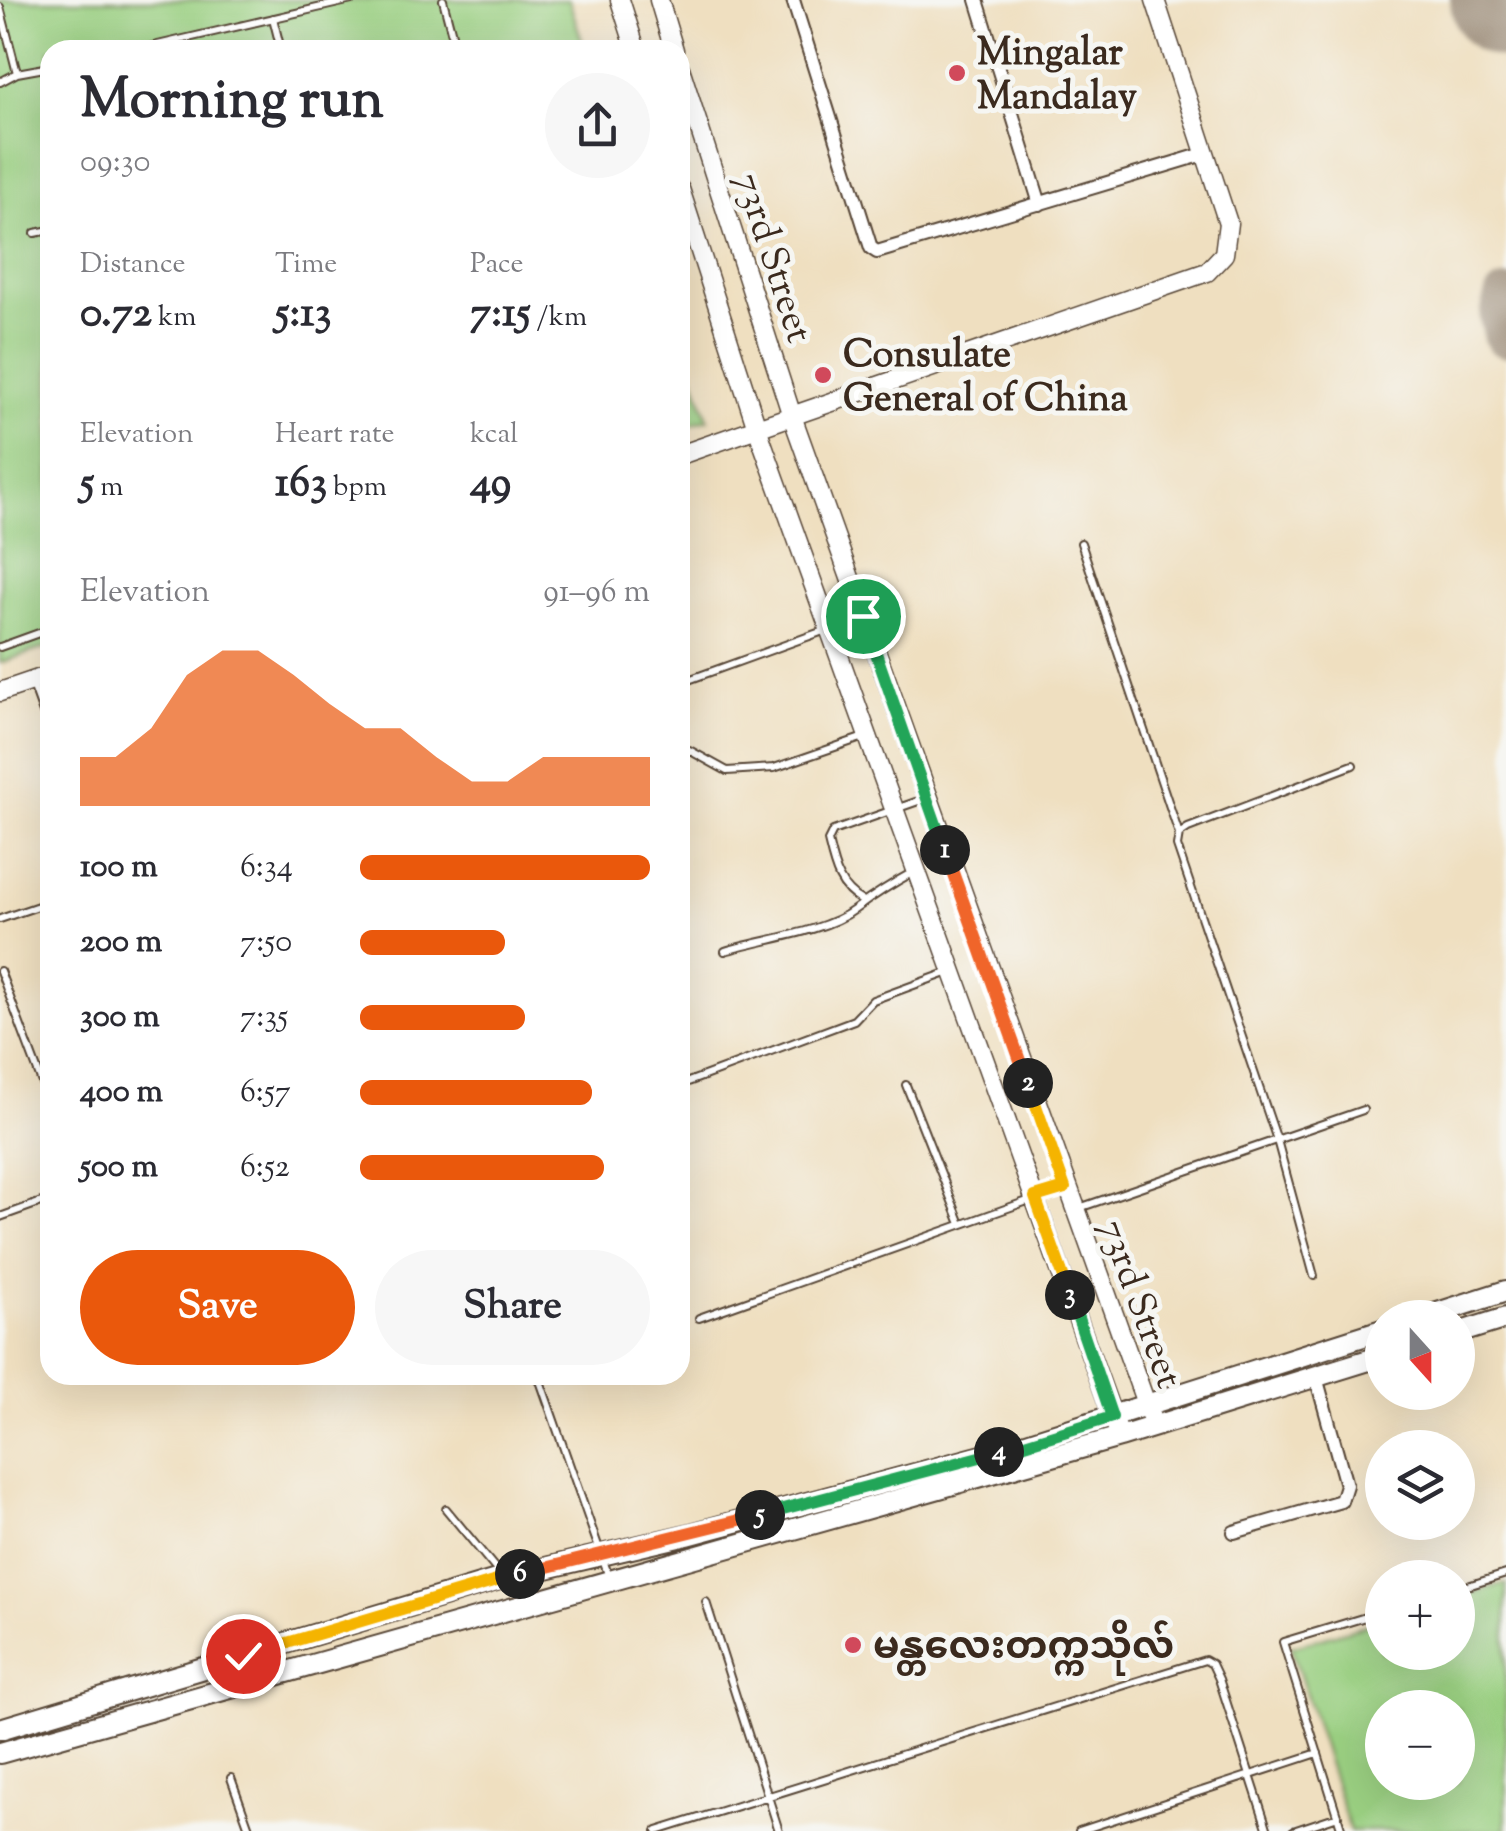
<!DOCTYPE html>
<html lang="en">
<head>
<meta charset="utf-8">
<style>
  :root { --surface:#fff; --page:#f7f7f7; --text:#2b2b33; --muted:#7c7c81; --accent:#ea580c }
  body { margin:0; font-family:"Sorts Mill Goudy","Noto Sans Myanmar",serif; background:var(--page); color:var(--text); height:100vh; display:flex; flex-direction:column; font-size:38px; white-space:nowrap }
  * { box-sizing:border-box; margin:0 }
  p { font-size:32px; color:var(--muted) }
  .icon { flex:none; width:55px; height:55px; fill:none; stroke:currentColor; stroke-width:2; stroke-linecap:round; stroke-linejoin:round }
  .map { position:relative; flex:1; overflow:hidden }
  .details { position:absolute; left:40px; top:40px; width:650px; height:1345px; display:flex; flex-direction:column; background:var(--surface); border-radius:30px; box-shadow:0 10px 40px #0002 }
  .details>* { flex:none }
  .needle { width:65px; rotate:159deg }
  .tools { position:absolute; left:1365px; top:1300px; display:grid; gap:20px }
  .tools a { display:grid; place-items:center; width:110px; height:110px; border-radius:50%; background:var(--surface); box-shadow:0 10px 40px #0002; font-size:50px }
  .pin { position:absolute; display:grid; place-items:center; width:85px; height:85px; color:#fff; margin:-42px; border:5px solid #fff; border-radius:50%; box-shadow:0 2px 10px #0007 }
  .km { position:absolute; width:50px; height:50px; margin:-25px; border-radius:50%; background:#222; color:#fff; font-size:28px; line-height:50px; text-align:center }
  .round { display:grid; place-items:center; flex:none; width:105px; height:105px; border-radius:52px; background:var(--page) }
  .head { display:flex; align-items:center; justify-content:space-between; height:170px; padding:0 40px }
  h1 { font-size:55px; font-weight:700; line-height:75px }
  .stats { display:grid; grid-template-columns:repeat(3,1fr); gap:15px; height:170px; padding:10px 40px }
  .stats div { display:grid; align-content:center }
  .stats b { font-size:42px; font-weight:700 }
  .stats small { font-size:28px; font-weight:400 }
  .stats p { font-size:28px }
  .chart { height:280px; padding:20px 40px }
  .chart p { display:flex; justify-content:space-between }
  .chart svg { width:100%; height:180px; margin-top:10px; fill:var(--accent); opacity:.7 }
  .cta { display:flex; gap:20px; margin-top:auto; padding:20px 40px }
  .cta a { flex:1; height:115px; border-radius:60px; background:var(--accent); color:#fff; font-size:40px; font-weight:700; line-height:115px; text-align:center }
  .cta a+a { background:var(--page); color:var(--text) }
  ul { padding:0 40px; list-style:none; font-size:32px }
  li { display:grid; grid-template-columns:160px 120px 1fr; align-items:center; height:75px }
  li i { height:25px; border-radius:12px; background:var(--accent) }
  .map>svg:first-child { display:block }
  .green { fill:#9acf81; stroke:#6a7c50; stroke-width:2.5; fill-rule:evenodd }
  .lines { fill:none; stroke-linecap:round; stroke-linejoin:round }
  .taxiway { stroke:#95846f; stroke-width:45 }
  .runway { stroke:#95846f; stroke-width:110 }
  .service-casing { stroke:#564536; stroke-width:10 }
  .minor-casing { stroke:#564536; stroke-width:16 }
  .tertiary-casing { stroke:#564536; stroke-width:21 }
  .secondary-casing { stroke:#564536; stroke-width:21 }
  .primary-casing { stroke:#564536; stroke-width:24 }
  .service { stroke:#fff; stroke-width:6 }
  .minor { stroke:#fff; stroke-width:12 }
  .tertiary { stroke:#fff; stroke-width:18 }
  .secondary { stroke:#fff; stroke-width:18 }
  .primary { stroke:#fff; stroke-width:20 }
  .split-1-casing { stroke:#fff; stroke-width:20 }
  .split-2-casing { stroke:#fff; stroke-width:20 }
  .split-3-casing { stroke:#fff; stroke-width:20 }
  .split-4-casing { stroke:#fff; stroke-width:20 }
  .split-5-casing { stroke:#fff; stroke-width:20 }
  .split-6-casing { stroke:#fff; stroke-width:20 }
  .split-7-casing { stroke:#fff; stroke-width:20 }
  .split-1 { stroke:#22a559; stroke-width:12 }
  .split-2 { stroke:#f0652b; stroke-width:12 }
  .split-3 { stroke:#f5b400; stroke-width:12 }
  .split-4 { stroke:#22a559; stroke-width:12 }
  .split-5 { stroke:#22a559; stroke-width:12 }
  .split-6 { stroke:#f0652b; stroke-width:12 }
  .split-7 { stroke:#f5b400; stroke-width:12 }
  .poi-dot { fill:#d1495b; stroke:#f6f6f2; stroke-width:4 }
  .labels { text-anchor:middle; stroke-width:10; stroke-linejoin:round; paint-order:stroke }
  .poi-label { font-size:38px; font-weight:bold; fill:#3b2a1e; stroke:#f6f6f2; text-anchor:start }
  .street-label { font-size:38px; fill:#3b2a1e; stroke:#f6f6f2 }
</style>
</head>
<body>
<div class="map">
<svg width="1506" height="1831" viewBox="0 0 1506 1831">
  <rect width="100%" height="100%" fill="#f6f6f2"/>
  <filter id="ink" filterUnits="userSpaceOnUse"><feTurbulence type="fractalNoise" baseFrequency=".01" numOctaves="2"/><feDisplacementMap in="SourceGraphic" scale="20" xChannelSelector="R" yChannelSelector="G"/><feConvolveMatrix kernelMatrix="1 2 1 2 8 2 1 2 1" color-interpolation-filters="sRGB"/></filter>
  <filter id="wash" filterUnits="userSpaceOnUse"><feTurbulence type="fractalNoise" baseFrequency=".0048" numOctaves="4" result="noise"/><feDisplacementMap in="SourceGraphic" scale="40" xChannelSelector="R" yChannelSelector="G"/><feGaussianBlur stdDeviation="2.25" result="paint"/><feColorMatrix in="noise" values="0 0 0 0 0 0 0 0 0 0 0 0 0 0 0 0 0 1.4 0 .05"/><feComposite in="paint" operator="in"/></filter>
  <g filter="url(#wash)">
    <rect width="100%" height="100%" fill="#efdfc0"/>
    <!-- green -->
    <path class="green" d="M0,0H569L585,50H50V646L0,663Z
      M680,335L708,419L680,428Z
      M1506,1583V1831H1350L1291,1647L1382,1620V1652H1458V1597ZM1382,1708H1458V1782H1382Z"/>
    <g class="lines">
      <!-- taxiway -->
      <path class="taxiway" d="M1506,299L1502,319L1506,335"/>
      <!-- runway -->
      <path class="runway" d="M1505,0L1506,3"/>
    </g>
  </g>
  <g filter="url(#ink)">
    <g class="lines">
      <!-- service casing -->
      <g class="service-casing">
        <path id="service" d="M443,0L456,50
          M0,7L17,73
          M273,18L281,50
          M136,50L352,0
          M0,82L17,73L50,67
          M35,233L50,230
          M1081,543L1179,834
          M0,647L50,629
          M32,682L50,732
          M680,683L862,617
          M689,750L727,771L774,768L867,736
          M862,901C838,888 834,866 828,841L833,831L927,798
          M0,919L50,902
          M725,951C761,940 825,932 854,910C874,895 893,883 915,871
          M0,971L50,1104
          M680,1085L854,1020L873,1000L952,971
          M906,1085L961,1224
          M1079,1208L1363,1110
          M0,1217L50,1199
          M1314,1276L1277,1140L1177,846L1179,834L1188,828L1353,765
          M699,1318L1064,1188
          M538,1375L609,1577
          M446,1509L499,1573
          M1458,1589L1506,1574
          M706,1602L779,1831
          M231,1778L250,1831
          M657,1831L1205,1660L1212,1664L1219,1679L1268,1831
          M1079,1831L1318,1753
          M1293,1831L1338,1816
          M1342,1831L1283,1642L1382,1612"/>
      </g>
      <!-- minor casing -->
      <g class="minor-casing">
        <path id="minor" d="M793,0L871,248L877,252L1204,154
          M977,0L1040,204
          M1234,1532L1341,1501L1346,1485L1316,1377"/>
      </g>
      <!-- tertiary casing -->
      <g class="tertiary-casing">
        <path id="tertiary" d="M757,428L1207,272L1224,254L1228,223L1155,0"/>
      </g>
      <!-- secondary casing -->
      <g class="secondary-casing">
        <path id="secondary" d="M620,0L636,50
          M659,0L674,50
          M680,68L792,416L1154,1426
          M680,189L757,428L1117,1428
          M680,455L757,428
          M0,692L50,675"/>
      </g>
      <!-- primary casing -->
      <g class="primary-casing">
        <path id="primary" d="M1422,1318L1506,1291
          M1458,1333L1506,1318
          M0,1729L503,1578L687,1535L1008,1449L1382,1330
          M0,1753L1120,1437L1382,1356"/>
      </g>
      <!-- service -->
      <use href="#service" class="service"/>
      <!-- minor -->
      <use href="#minor" class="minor"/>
      <!-- tertiary -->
      <use href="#tertiary" class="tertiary"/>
      <!-- secondary -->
      <use href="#secondary" class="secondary"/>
      <!-- primary -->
      <use href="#primary" class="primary"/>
    </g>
  </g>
  <g class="lines" filter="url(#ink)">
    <!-- split-1 casing -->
    <g class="split-1-casing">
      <path id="split-1" d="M863,616L945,850"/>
    </g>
    <!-- split-2 casing -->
    <g class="split-2-casing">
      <path id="split-2" d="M945,850L1028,1083"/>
    </g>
    <!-- split-3 casing -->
    <g class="split-3-casing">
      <path id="split-3" d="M1028,1083L1065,1188L1035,1197L1070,1295"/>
    </g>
    <!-- split-4 casing -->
    <g class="split-4-casing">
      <path id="split-4" d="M999,1452L1112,1417L1070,1295"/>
    </g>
    <!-- split-5 casing -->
    <g class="split-5-casing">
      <path id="split-5" d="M760,1515L999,1452"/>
    </g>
    <!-- split-6 casing -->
    <g class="split-6-casing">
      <path id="split-6" d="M520,1574L760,1515"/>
    </g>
    <!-- split-7 casing -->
    <g class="split-7-casing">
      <path id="split-7" d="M243,1656L520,1574"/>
    </g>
    <!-- split-1 -->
    <use href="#split-1" class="split-1"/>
    <!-- split-2 -->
    <use href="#split-2" class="split-2"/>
    <!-- split-3 -->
    <use href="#split-3" class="split-3"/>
    <!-- split-4 -->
    <use href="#split-4" class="split-4"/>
    <!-- split-5 -->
    <use href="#split-5" class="split-5"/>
    <!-- split-6 -->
    <use href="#split-6" class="split-6"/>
    <!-- split-7 -->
    <use href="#split-7" class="split-7"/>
  </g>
  <!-- markers -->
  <g class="poi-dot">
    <circle cx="957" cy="73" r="10"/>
    <circle cx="823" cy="375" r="10"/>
    <circle cx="853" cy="1645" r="10"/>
  </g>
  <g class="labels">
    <!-- poi labels -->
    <g class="poi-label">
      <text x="977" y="64">Mingalar<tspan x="977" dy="44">Mandalay</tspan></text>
      <text x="843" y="366">Consulate<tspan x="843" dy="44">General of China</tspan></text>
      <text x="873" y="1658">မန္တလေးတက္ကသိုလ်</text>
    </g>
    <!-- street labels -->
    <g class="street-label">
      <text transform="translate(775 257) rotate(72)" y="13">73rd Street</text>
      <text transform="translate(1142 1303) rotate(70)" y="13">73rd Street</text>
    </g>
  </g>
</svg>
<div class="tools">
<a><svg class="needle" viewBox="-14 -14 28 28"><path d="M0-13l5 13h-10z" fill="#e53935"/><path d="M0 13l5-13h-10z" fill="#7c7c81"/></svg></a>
<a><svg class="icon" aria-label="layers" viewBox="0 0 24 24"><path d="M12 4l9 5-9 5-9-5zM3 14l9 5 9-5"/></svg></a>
<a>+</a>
<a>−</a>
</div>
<div class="pin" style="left:863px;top:616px;background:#1e9e55"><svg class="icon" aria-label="arrive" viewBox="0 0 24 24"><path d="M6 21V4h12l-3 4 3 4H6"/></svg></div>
<div class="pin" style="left:243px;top:1656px;background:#d93025"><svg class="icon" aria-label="check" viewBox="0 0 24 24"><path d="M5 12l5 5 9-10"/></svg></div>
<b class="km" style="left:945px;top:850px">1</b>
<b class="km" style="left:1028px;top:1083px">2</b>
<b class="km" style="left:1070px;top:1295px">3</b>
<b class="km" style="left:999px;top:1452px">4</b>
<b class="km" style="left:760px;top:1515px">5</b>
<b class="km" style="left:520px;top:1574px">6</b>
<section class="details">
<div class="head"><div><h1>Morning run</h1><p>09:30</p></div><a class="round"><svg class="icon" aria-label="share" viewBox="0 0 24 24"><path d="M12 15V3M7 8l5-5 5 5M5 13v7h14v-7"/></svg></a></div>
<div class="stats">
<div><p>Distance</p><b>0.72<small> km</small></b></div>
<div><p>Time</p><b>5:13</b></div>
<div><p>Pace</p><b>7:15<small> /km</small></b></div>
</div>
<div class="stats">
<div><p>Elevation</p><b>5<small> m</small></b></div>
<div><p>Heart rate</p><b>163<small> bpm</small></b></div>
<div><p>kcal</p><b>49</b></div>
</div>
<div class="chart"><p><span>Elevation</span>91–96 m</p>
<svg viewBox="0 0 160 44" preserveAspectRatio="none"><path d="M0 44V32L10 32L20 25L30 12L40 6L50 6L60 12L70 19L80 25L90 25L100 32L110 38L120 38L130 32L140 32L150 32L160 32V44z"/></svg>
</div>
<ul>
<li><b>100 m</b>6:34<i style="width:100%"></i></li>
<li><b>200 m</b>7:50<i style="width:50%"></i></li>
<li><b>300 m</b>7:35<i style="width:57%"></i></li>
<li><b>400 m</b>6:57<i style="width:80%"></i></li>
<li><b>500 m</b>6:52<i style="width:84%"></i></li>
</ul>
<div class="cta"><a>Save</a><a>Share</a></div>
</section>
</div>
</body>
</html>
